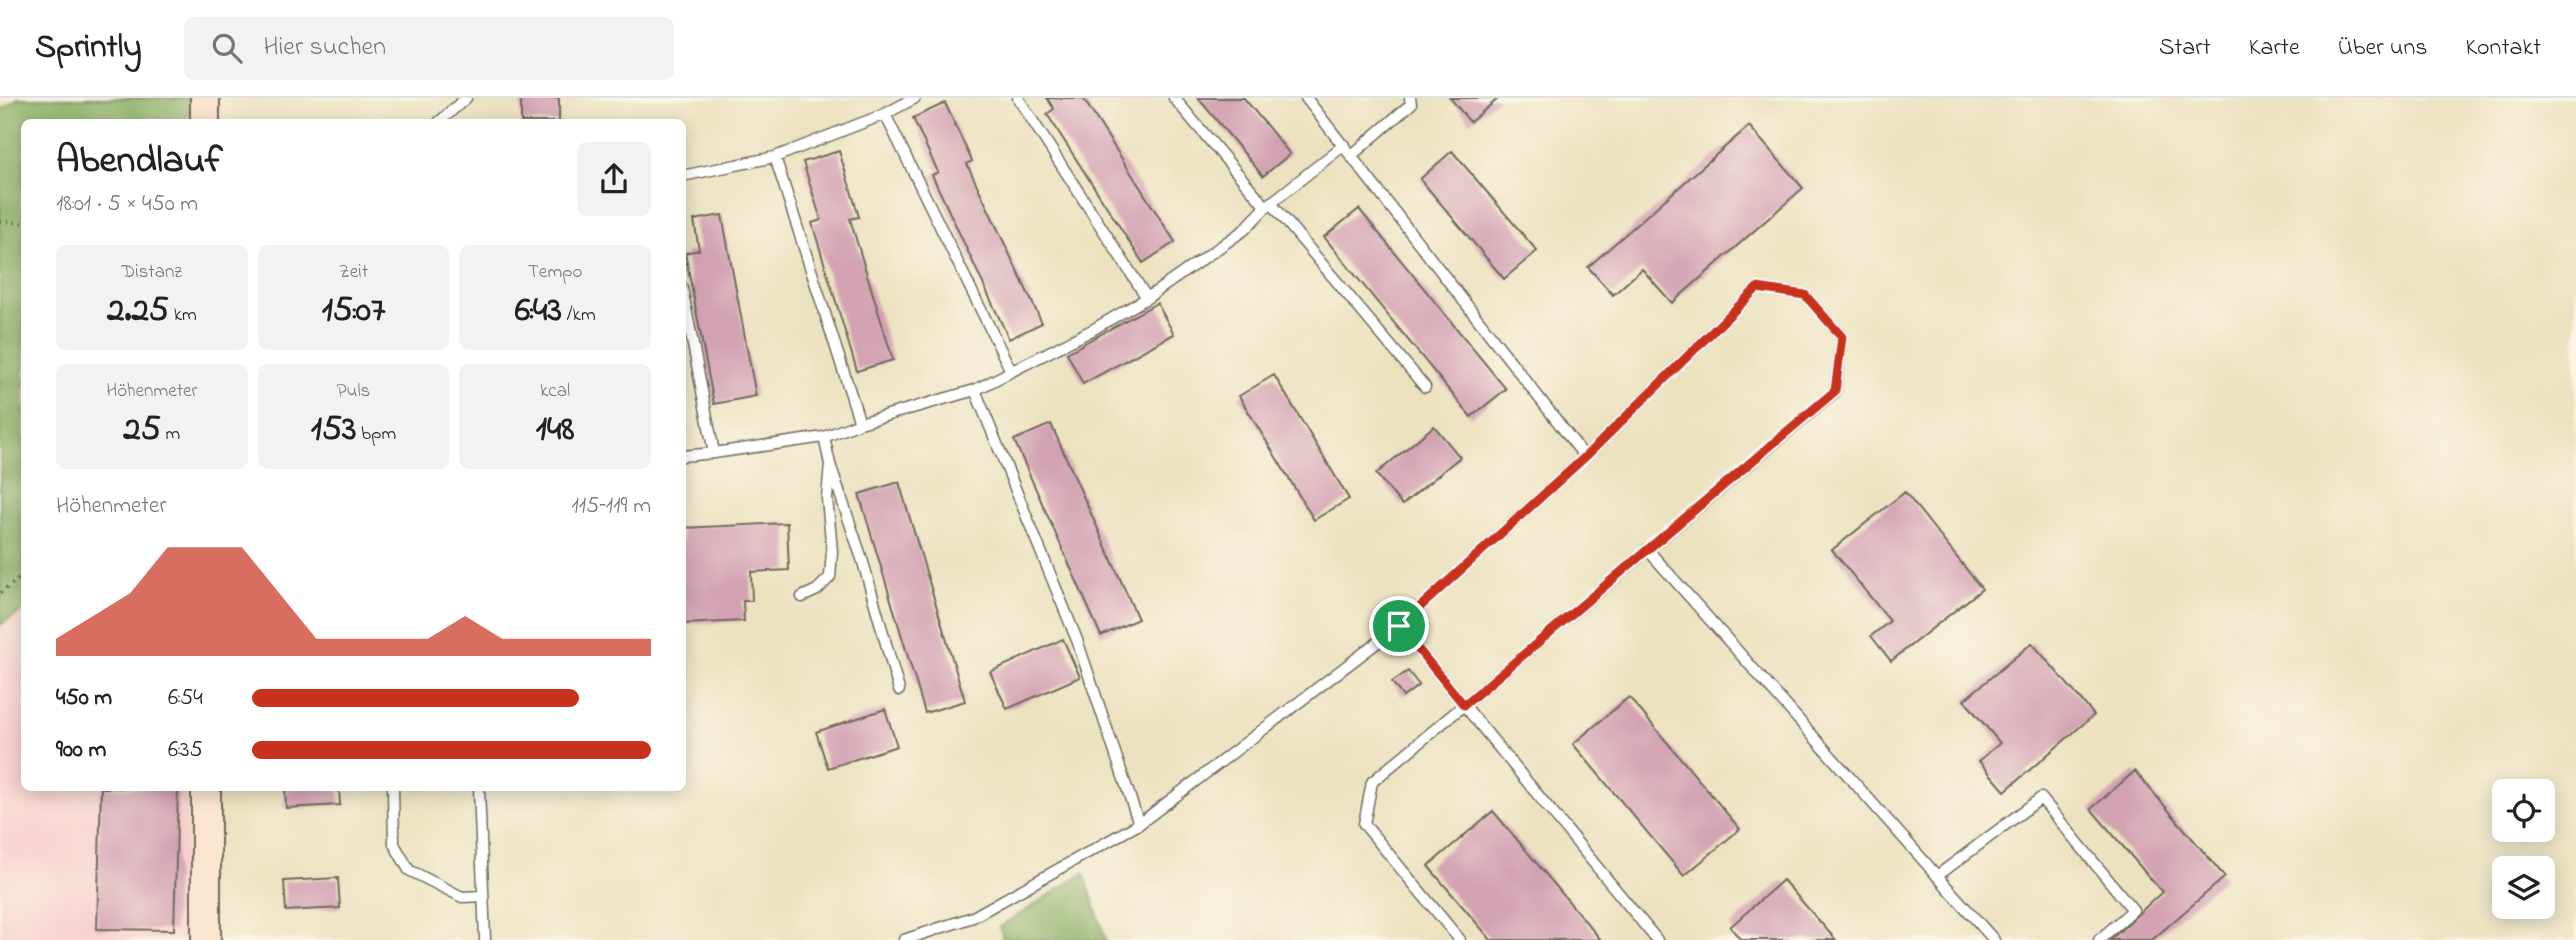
<!DOCTYPE html>
<html lang="de">
<head>
<meta charset="utf-8">
<style>
  :root { --surface:#fff; --page:#f2f2f2; --text:#222; --muted:#767676; --line:#e0e0e0; --accent:#c8321e }
  body { margin:0; font-family:"Indie Flower",sans-serif; background:var(--page); color:var(--text); height:100vh; display:flex; flex-direction:column; font-size:26px; white-space:nowrap }
  * { box-sizing:border-box; margin:0 }
  p { font-size:23px; color:var(--muted) }
  .icon { flex:none; width:38px; height:38px; fill:none; stroke:currentColor; stroke-width:2; stroke-linecap:round; stroke-linejoin:round }
  .map { position:relative; flex:1; overflow:hidden }
  .side { position:absolute; left:21px; top:21px; width:665px; height:672px; display:flex; flex-direction:column; background:var(--surface); border-radius:10px; box-shadow:0 4px 18px #0003 }
  .side>* { flex:none }
  .controls { position:absolute; left:2492px; top:681px; display:grid; gap:14px }
  .controls a { display:grid; place-items:center; width:63px; height:63px; border-radius:10px; background:var(--surface); box-shadow:0 4px 18px #0003; font-size:35px }
  .pin { position:absolute; display:grid; place-items:center; width:60px; height:60px; color:#fff; margin:-30px; border:4px solid #fff; border-radius:50%; box-shadow:0 2px 7px #0007 }
  .round { display:grid; place-items:center; flex:none; width:74px; height:74px; border-radius:10px; background:var(--page) }
  .overview { display:flex; align-items:center; justify-content:space-between; height:119px; padding:0 35px }
  h1 { font-size:38px; font-weight:700; line-height:52px }
  .figures { display:grid; grid-template-columns:repeat(3,1fr); gap:10px; height:119px; padding:7px 35px }
  .figures div { display:grid; align-content:center; border-radius:10px; background:var(--page); text-align:center }
  .figures b { font-size:35px; font-weight:700 }
  .figures small { font-size:19px; font-weight:400 }
  .figures p { font-size:19px }
  .chart { height:196px; padding:14px 35px }
  .chart p { display:flex; justify-content:space-between }
  .chart svg { width:100%; height:126px; margin-top:7px; fill:var(--accent); opacity:.7 }
  ul { padding:0 35px; list-style:none; font-size:23px }
  li { display:grid; grid-template-columns:112px 84px 1fr; align-items:center; height:52px }
  li i { height:18px; border-radius:9px; background:var(--accent) }
  header { display:flex; align-items:center; gap:42px; box-sizing:border-box; height:98px; padding:0 35px; background:var(--surface); border-bottom:2px solid var(--line) }
  header strong { font-size:33px }
  nav { display:flex; gap:38px; margin-inline-start:auto; font-size:24px }
  .search { width:490px; height:63px; background:var(--page); display:flex; align-items:center; gap:18px; box-sizing:border-box; padding:0 24px; border-radius:10px; color:var(--muted); font-size:26px }
  .map>svg:first-child { display:block }
  .built { fill:#f7d0cd }
  .forest { fill:#87ad62; stroke:#596c46; stroke-width:2 }
  .building { fill:#d3a2b2 }
  .lines { fill:none; stroke-linecap:round; stroke-linejoin:round }
  .lane-casing { stroke:#6f6b5f; stroke-width:13 }
  .secondary-casing { stroke:#6f6b5f; stroke-width:32 }
  .path { stroke:#6f6b5f; stroke-width:3.5; stroke-dasharray:2 5; stroke-linecap:butt }
  .lane { stroke:#fff; stroke-width:10 }
  .secondary { stroke:#fce5cf; stroke-width:28 }
  .route-casing { stroke:#fff; stroke-width:14 }
  .route { stroke:#c8321e; stroke-width:9 }
</style>
</head>
<body>
<header>
<strong>Sprintly</strong>
<div class="search"><svg class="icon" aria-label="search" viewBox="0 0 24 24"><circle cx="10" cy="10" r="6"/><path d="M15 15l6 6"/></svg>Hier suchen</div>
<nav><a>Start</a><a>Karte</a><a>Über uns</a><a>Kontakt</a></nav>
</header>
<div class="map">
<svg width="2576" height="842" viewBox="0 0 2576 842">
  <rect width="100%" height="100%" fill="#fcf5e5"/>
  <filter id="ink" filterUnits="userSpaceOnUse"><feTurbulence type="fractalNoise" baseFrequency=".0143" numOctaves="2"/><feDisplacementMap in="SourceGraphic" scale="14" xChannelSelector="R" yChannelSelector="G"/><feConvolveMatrix kernelMatrix="1 2 1 2 8 2 1 2 1" color-interpolation-filters="sRGB"/></filter>
  <filter id="wash" filterUnits="userSpaceOnUse"><feTurbulence type="fractalNoise" baseFrequency=".00686" numOctaves="4" result="noise"/><feDisplacementMap in="SourceGraphic" scale="28" xChannelSelector="R" yChannelSelector="G"/><feGaussianBlur stdDeviation="1.57" result="paint"/><feColorMatrix in="noise" values="0 0 0 0 0 0 0 0 0 0 0 0 0 0 0 0 0 1.4 0 .05"/><feComposite in="paint" operator="in"/></filter>
  <g filter="url(#wash)">
    <rect width="100%" height="100%" fill="#ece2c0"/>
    <!-- built -->
    <path class="built" d="M24,513V690H186L185,842H0V528Z"/>
    <!-- forest -->
    <path class="forest" d="M18,0H193V24H24V512L0,527V13Z
      M1084,775L1106,842H1003L1000,829Z"/>
    <g id="blocks">
      <!-- building -->
      <path class="building" d="M521,0H559V24H521Z
        M1047,0H1083L1175,144L1143,165L1047,16L1054,11Z
        M1198,0H1244L1290,56L1263,78Z
        M1450,0H1499L1470,24Z
        M945,5L972,63L967,66L1042,225L1009,241L932,77L938,74L913,20Z
        M1749,28L1803,90L1672,205L1642,171L1613,197L1588,169Z
        M839,53L859,119L850,121L893,262L857,273L812,125L821,122L803,64Z
        M1452,53L1537,153L1504,181L1420,81Z
        M1359,111L1506,291L1471,319L1324,139Z
        M722,117L756,298L714,306L685,155L699,152L694,122Z
        M1157,205L1174,236L1083,286L1067,255Z
        M1274,277L1349,401L1314,422L1239,298Z
        M1051,326L1138,521L1101,538L1014,342Z
        M1434,328L1460,359L1402,407L1376,376Z
        M899,384L965,603L925,615L859,396Z
        M1905,394L1982,491L1891,563L1871,538L1890,523L1832,452Z
        M787,425L789,472L751,474L752,503H743L744,523L682,526V430Z
        M1063,541L1080,579L1007,611L990,574Z
        M2032,545L2094,617L2005,693L1979,663L2000,645L1964,602Z
        M1408,573L1419,587L1403,599L1392,584Z
        M1629,599L1740,731L1684,778L1573,646Z
        M885,611L897,648L828,670L816,634Z
        M2135,673L2225,779L2152,842H2110L2162,794L2091,711Z
        M101,690H178L174,832L97,831Z
        M285,690H339L340,707L286,710Z
        M1493,713L1601,842H1491L1428,768Z
        M338,780L340,810L286,813L284,783Z
        M1783,782L1836,842H1741L1730,829Z"/>
    </g>
  </g>
  <g filter="url(#ink)">
    <use href="#blocks" fill-opacity="0" stroke="#6f6b5f" stroke-width="2"/>
    <g class="lines">
      <!-- lane casing -->
      <g class="lane-casing">
        <path id="lane" d="M1018,0L1147,200
          M1174,0L1266,109
          M1306,0L1585,359
          M885,16L1011,273
          M439,24L466,0
          M1352,57L1411,6L1410,0
          M775,59L860,325
          M682,78L775,59L885,16L915,0
          M1271,105L1425,289
          M682,190L714,355
          M975,292L1077,542L1139,726
          M682,358L714,355L824,339L860,325L975,292L1092,232L1147,200L1244,132L1266,109L1344,47
          M830,366L863,464L899,592
          M1647,451L1994,842
          M802,499L817,492L830,479L832,453L827,400L830,366L824,339
          M393,690L394,746L409,772L462,799L482,798
          M479,690L485,842
          M1937,778L2041,700L2133,812L2099,842
          M904,842L973,819L1139,726L1399,528L1585,359L1757,190L1805,197L1842,239L1835,294L1464,607L1399,528
          M1460,842L1364,726L1372,684L1464,607L1657,842"/>
      </g>
      <!-- secondary casing -->
      <g class="secondary-casing">
        <path id="secondary" d="M205,24V0
          M206,690V842"/>
      </g>
      <!-- path -->
      <path class="path" d="M0,123L24,125
        M0,495L24,477"/>
      <!-- lane -->
      <use href="#lane" class="lane"/>
      <!-- secondary -->
      <use href="#secondary" class="secondary"/>
    </g>
  </g>
  <g class="lines" filter="url(#ink)">
    <!-- route casing -->
    <g class="route-casing">
      <path id="route" d="M1757,190L1805,197L1842,239L1835,293L1464,607L1399,528L1585,359Z"/>
    </g>
    <!-- route -->
    <use href="#route" class="route"/>
  </g>
</svg>
<div class="controls">
<a><svg class="icon" aria-label="locate" viewBox="0 0 24 24"><circle cx="12" cy="12" r="6"/><path d="M12 2v4M12 18v4M2 12h4M18 12h4"/></svg></a>
<a><svg class="icon" aria-label="layers" viewBox="0 0 24 24"><path d="M12 4l9 5-9 5-9-5zM3 14l9 5 9-5"/></svg></a>
</div>
<div class="pin" style="left:1399px;top:528px;background:#1e9e55"><svg class="icon" aria-label="arrive" viewBox="0 0 24 24"><path d="M6 21V4h12l-3 4 3 4H6"/></svg></div>
<section class="side">
<div class="overview"><div><h1>Abendlauf</h1><p>18:01 · 5 × 450 m</p></div><a class="round"><svg class="icon" aria-label="share" viewBox="0 0 24 24"><path d="M12 15V3M7 8l5-5 5 5M5 13v7h14v-7"/></svg></a></div>
<div class="figures">
<div><p>Distanz</p><b>2.25<small> km</small></b></div>
<div><p>Zeit</p><b>15:07</b></div>
<div><p>Tempo</p><b>6:43<small> /km</small></b></div>
</div>
<div class="figures">
<div><p>Höhenmeter</p><b>25<small> m</small></b></div>
<div><p>Puls</p><b>153<small> bpm</small></b></div>
<div><p>kcal</p><b>148</b></div>
</div>
<div class="chart"><p><span>Höhenmeter</span>115–119 m</p>
<svg viewBox="0 0 160 44" preserveAspectRatio="none"><path d="M0 44V38L10 30L20 22L30 6L40 6L50 6L60 22L70 38L80 38L90 38L100 38L110 30L120 38L130 38L140 38L150 38L160 38V44z"/></svg>
</div>
<ul>
<li><b>450 m</b>6:54<i style="width:82%"></i></li>
<li><b>900 m</b>6:35<i style="width:100%"></i></li>
</ul>
</section>
</div>
</body>
</html>
